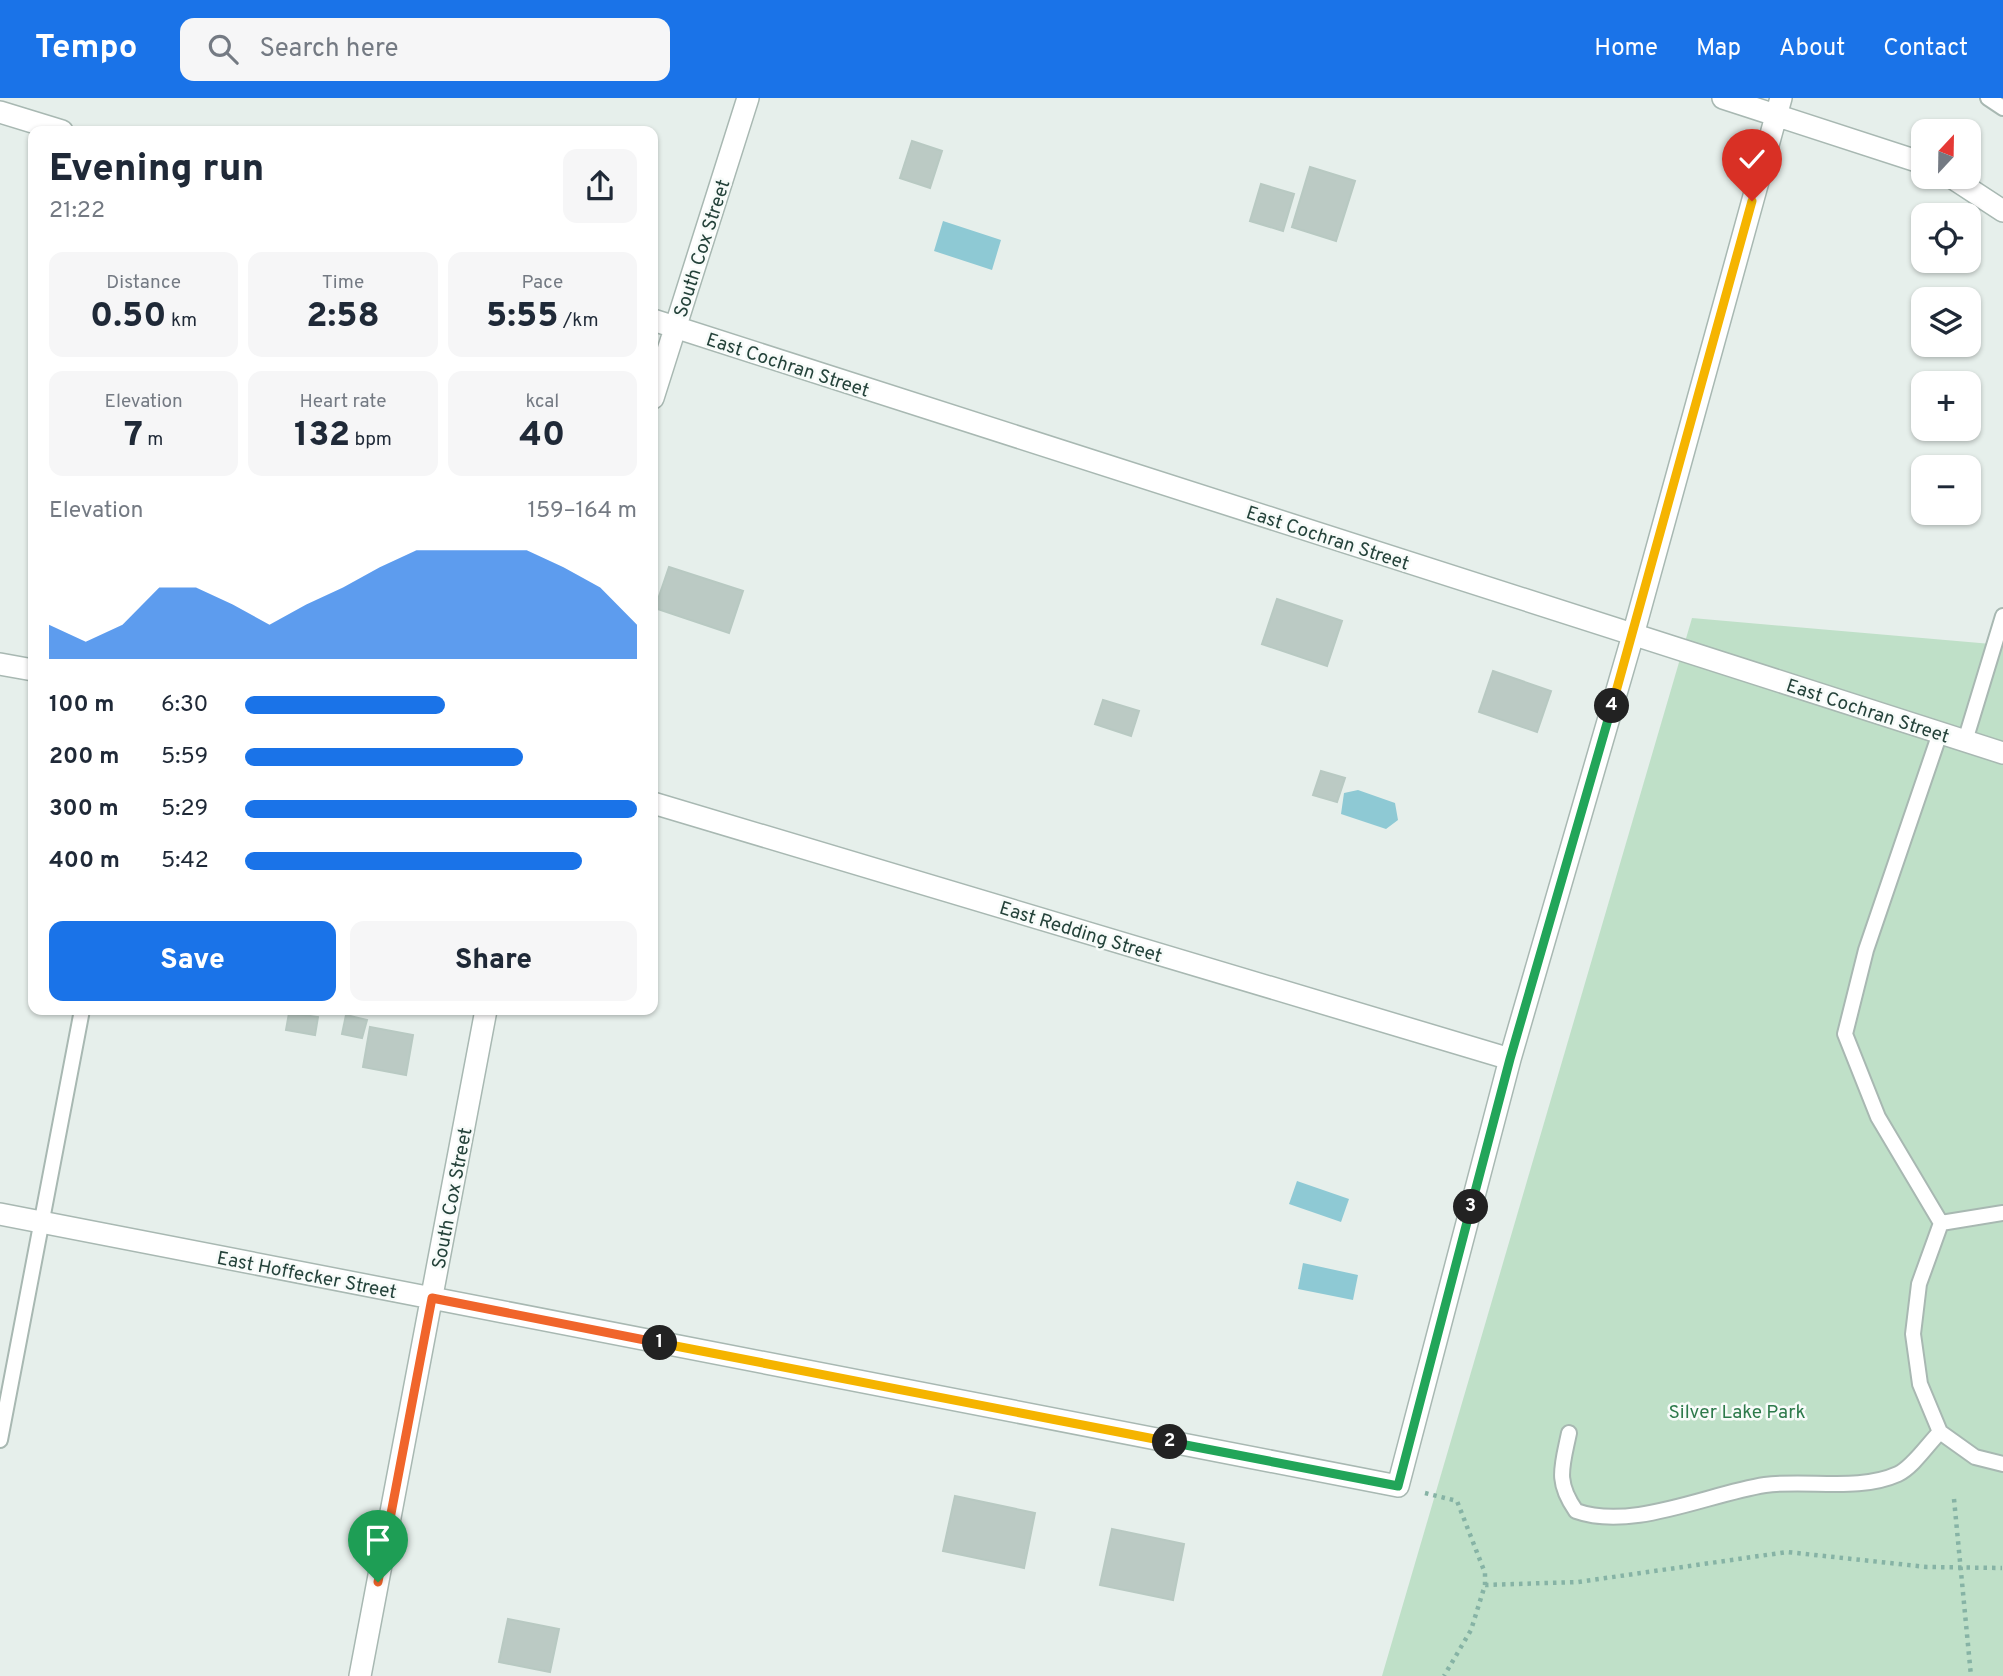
<!DOCTYPE html>
<html lang="en">
<head>
<meta charset="utf-8">
<style>
  :root { --surface:#fff; --page:#f6f6f7; --text:#1f2937; --muted:#747a83; --accent:#1a73e8 }
  body { margin:0; font-family:Overpass,sans-serif; background:var(--page); color:var(--text); height:100vh; display:flex; flex-direction:column; font-size:26px; white-space:nowrap }
  * { box-sizing:border-box; margin:0 }
  p { font-size:23px; color:var(--muted) }
  .icon { flex:none; width:38px; height:38px; fill:none; stroke:currentColor; stroke-width:2; stroke-linecap:round; stroke-linejoin:round }
  .map { position:relative; flex:1; overflow:hidden }
  .sheet { position:absolute; left:28px; top:28px; width:630px; height:889px; display:flex; flex-direction:column; background:var(--surface); border-radius:14px; box-shadow:0 2px 5px #0004 }
  .sheet>* { flex:none }
  .needle { width:46px; rotate:22deg }
  .controls { position:absolute; left:1911px; top:21px; display:grid; gap:14px }
  .controls a { display:grid; place-items:center; width:70px; height:70px; border-radius:14px; background:var(--surface); box-shadow:0 2px 5px #0004; font-size:35px }
  .pin { position:absolute; display:grid; place-items:center; width:60px; height:60px; color:#fff; margin:-72px -30px; border-radius:50% 50% 50% 0; rotate:-45deg; box-shadow:0 0 7px #0007 }
  .pin .icon { rotate:45deg }
  .km { position:absolute; width:35px; height:35px; margin:-18px; border-radius:50%; background:#222; color:#fff; font-size:19px; line-height:35px; text-align:center }
  .round { display:grid; place-items:center; flex:none; width:74px; height:74px; border-radius:14px; background:var(--page) }
  .headline { display:flex; align-items:center; justify-content:space-between; height:119px; padding:0 21px }
  h1 { font-size:38px; font-weight:800; line-height:52px }
  .stats { display:grid; grid-template-columns:repeat(3,1fr); gap:10px; height:119px; padding:7px 21px }
  .stats div { display:grid; align-content:center; border-radius:14px; background:var(--page); text-align:center }
  .stats b { font-size:35px; font-weight:800 }
  .stats small { font-size:19px; font-weight:400 }
  .stats p { font-size:19px }
  .chart { height:196px; padding:14px 21px }
  .chart p { display:flex; justify-content:space-between }
  .chart svg { width:100%; height:126px; margin-top:7px; fill:var(--accent); opacity:.7 }
  .primary-button { display:flex; gap:14px; margin-top:auto; padding:14px 21px }
  .primary-button a { flex:1; height:80px; border-radius:14px; background:var(--accent); color:#fff; font-size:28px; font-weight:800; line-height:80px; text-align:center }
  .primary-button a+a { background:var(--page); color:var(--text) }
  ul { padding:0 21px; list-style:none; font-size:23px }
  li { display:grid; grid-template-columns:112px 84px 1fr; align-items:center; height:52px }
  li i { height:18px; border-radius:9px; background:var(--accent) }
  header { display:flex; align-items:center; gap:42px; box-sizing:border-box; height:98px; padding:0 35px; background:var(--accent); color:#fff }
  header strong { font-size:33px }
  nav { display:flex; gap:38px; margin-inline-start:auto; font-size:24px }
  .search { width:490px; height:63px; background:var(--page); display:flex; align-items:center; gap:18px; box-sizing:border-box; padding:0 24px; border-radius:14px; color:var(--muted); font-size:26px }
  .map>svg:first-child { display:block }
  .green { fill:#bfe0c8 }
  .water { fill:#8ec9d4 }
  .building { fill:#bbcac4; stroke:#b8c9c2; stroke-width:2 }
  .lines { fill:none; stroke-linecap:round; stroke-linejoin:round }
  .lane-casing { stroke:#a8b8b2; stroke-width:18 }
  .street-casing { stroke:#a8b8b2; stroke-width:24 }
  .path { stroke:#86b3a5; stroke-width:4.5; stroke-dasharray:3.5 5; stroke-linecap:butt }
  .lane { stroke:#fff; stroke-width:14 }
  .street { stroke:#fff; stroke-width:21 }
  .split-1-casing { stroke:#fff; stroke-width:14 }
  .split-2-casing { stroke:#fff; stroke-width:14 }
  .split-3-casing { stroke:#fff; stroke-width:14 }
  .split-4-casing { stroke:#fff; stroke-width:14 }
  .split-5-casing { stroke:#fff; stroke-width:14 }
  .split-1 { stroke:#f0652b; stroke-width:9 }
  .split-2 { stroke:#f5b400; stroke-width:9 }
  .split-3 { stroke:#22a559; stroke-width:9 }
  .split-4 { stroke:#22a559; stroke-width:9 }
  .split-5 { stroke:#f5b400; stroke-width:9 }
  .labels { text-anchor:middle; stroke-width:5; stroke-linejoin:round; paint-order:stroke }
  .street-label { font-size:19px; fill:#24423a; stroke:#f7fbf9 }
  .park-label { font-size:19px; fill:#2d7a4b; stroke:#f7fbf9 }
</style>
</head>
<body>
<header>
<strong>Tempo</strong>
<div class="search"><svg class="icon" aria-label="search" viewBox="0 0 24 24"><circle cx="10" cy="10" r="6"/><path d="M15 15l6 6"/></svg>Search here</div>
<nav><a>Home</a><a>Map</a><a>About</a><a>Contact</a></nav>
</header>
<div class="map">
<svg width="2003" height="1578" viewBox="0 0 2003 1578">
  <rect width="100%" height="100%" fill="#e6efeb"/>
  <!-- green -->
  <path class="green" d="M1692,520L2003,547V1578H1382Z"/>
  <!-- water -->
  <path class="water" d="M943,123L1001,142L992,172L934,153Z
    M1358,692L1395,705L1398,722L1386,731L1341,716L1344,695Z
    M1297,1083L1349,1101L1341,1124L1289,1106Z
    M1303,1165L1358,1177L1353,1202L1298,1191Z"/>
  <!-- building -->
  <path class="building" d="M912,43L942,53L930,90L900,80Z
    M1310,69L1355,83L1336,143L1292,129Z
    M1261,86L1294,96L1283,133L1250,123Z
    M669,469L743,493L729,535L655,510Z
    M1277,501L1342,523L1327,568L1262,546Z
    M1493,573L1551,593L1537,634L1479,614Z
    M1103,602L1139,613L1131,638L1095,626Z
    M1321,673L1345,680L1337,704L1313,697Z
    M289,915L318,919L315,937L286,932Z
    M346,917L367,922L362,940L342,936Z
    M370,929L413,937L406,977L363,969Z
    M955,1398L1035,1415L1024,1470L943,1453Z
    M1112,1431L1184,1446L1173,1502L1100,1487Z
    M508,1521L559,1531L550,1574L499,1564Z"/>
  <g class="lines">
    <!-- lane casing -->
    <g class="lane-casing">
      <path id="lane" d="M1988,0L2003,10
        M1940,635L1866,852L1845,936L1878,1019L1941,1125
        M1965,643L2003,518
        M1941,1125L1919,1186L1913,1236L1920,1286L1940,1334L1975,1359L2003,1366
        M1941,1125L2003,1115
        M1569,1335C1562,1369 1555,1383 1576,1413C1632,1433 1707,1396 1765,1387C1808,1381 1858,1394 1898,1376C1913,1369 1928,1346 1940,1334
        M0,1342L82,912"/>
    </g>
    <!-- street casing -->
    <g class="street-casing">
      <path id="street" d="M1723,0L1923,65
        M0,14L62,33
        M1951,79L2003,113
        M653,222L2003,655
        M653,300L748,0
        M0,566L33,572
        M653,705L1510,961
        M0,1116L1398,1388L1510,961L1633,537L1781,0
        M360,1578L486,912"/>
    </g>
    <!-- path -->
    <path class="path" d="M1425,1395L1457,1403L1485,1475V1487L1471,1532L1444,1578
      M1954,1401L1971,1578
      M1485,1487L1578,1484L1787,1454L1927,1469L2002,1470"/>
    <!-- lane -->
    <use href="#lane" class="lane"/>
    <!-- street -->
    <use href="#street" class="street"/>
  </g>
  <g class="lines">
    <!-- split-1 casing -->
    <g class="split-1-casing">
      <path id="split-1" d="M378,1484L432,1200L660,1245"/>
    </g>
    <!-- split-2 casing -->
    <g class="split-2-casing">
      <path id="split-2" d="M660,1245L1170,1344"/>
    </g>
    <!-- split-3 casing -->
    <g class="split-3-casing">
      <path id="split-3" d="M1170,1344L1398,1388L1471,1109"/>
    </g>
    <!-- split-4 casing -->
    <g class="split-4-casing">
      <path id="split-4" d="M1471,1109L1510,961L1612,608"/>
    </g>
    <!-- split-5 casing -->
    <g class="split-5-casing">
      <path id="split-5" d="M1612,608L1752,103"/>
    </g>
    <!-- split-1 -->
    <use href="#split-1" class="split-1"/>
    <!-- split-2 -->
    <use href="#split-2" class="split-2"/>
    <!-- split-3 -->
    <use href="#split-3" class="split-3"/>
    <!-- split-4 -->
    <use href="#split-4" class="split-4"/>
    <!-- split-5 -->
    <use href="#split-5" class="split-5"/>
  </g>
  <g class="labels">
    <!-- street labels -->
    <g class="street-label">
      <text transform="translate(701 150) rotate(-72)" y="7">South Cox Street</text>
      <text transform="translate(788 266) rotate(18)" y="7">East Cochran Street</text>
      <text transform="translate(1328 439) rotate(18)" y="7">East Cochran Street</text>
      <text transform="translate(1868 612) rotate(18)" y="7">East Cochran Street</text>
      <text transform="translate(1081 833) rotate(17)" y="7">East Redding Street</text>
      <text transform="translate(451 1100) rotate(-79)" y="7">South Cox Street</text>
      <text transform="translate(307 1176) rotate(11)" y="7">East Hoffecker Street</text>
    </g>
    <!-- park labels -->
    <g class="park-label">
      <text x="1737" y="1320">Silver Lake Park</text>
    </g>
  </g>
</svg>
<div class="controls">
<a><svg class="needle" viewBox="-14 -14 28 28"><path d="M0-13l5 13h-10z" fill="#e53935"/><path d="M0 13l5-13h-10z" fill="#747a83"/></svg></a>
<a><svg class="icon" aria-label="locate" viewBox="0 0 24 24"><circle cx="12" cy="12" r="6"/><path d="M12 2v4M12 18v4M2 12h4M18 12h4"/></svg></a>
<a><svg class="icon" aria-label="layers" viewBox="0 0 24 24"><path d="M12 4l9 5-9 5-9-5zM3 14l9 5 9-5"/></svg></a>
<a>+</a>
<a>−</a>
</div>
<div class="pin" style="left:378px;top:1484px;background:#1e9e55"><svg class="icon" aria-label="arrive" viewBox="0 0 24 24"><path d="M6 21V4h12l-3 4 3 4H6"/></svg></div>
<div class="pin" style="left:1752px;top:103px;background:#d93025"><svg class="icon" aria-label="check" viewBox="0 0 24 24"><path d="M5 12l5 5 9-10"/></svg></div>
<b class="km" style="left:660px;top:1245px">1</b>
<b class="km" style="left:1170px;top:1344px">2</b>
<b class="km" style="left:1471px;top:1109px">3</b>
<b class="km" style="left:1612px;top:608px">4</b>
<section class="sheet">
<div class="headline"><div><h1>Evening run</h1><p>21:22</p></div><a class="round"><svg class="icon" aria-label="share" viewBox="0 0 24 24"><path d="M12 15V3M7 8l5-5 5 5M5 13v7h14v-7"/></svg></a></div>
<div class="stats">
<div><p>Distance</p><b>0.50<small> km</small></b></div>
<div><p>Time</p><b>2:58</b></div>
<div><p>Pace</p><b>5:55<small> /km</small></b></div>
</div>
<div class="stats">
<div><p>Elevation</p><b>7<small> m</small></b></div>
<div><p>Heart rate</p><b>132<small> bpm</small></b></div>
<div><p>kcal</p><b>40</b></div>
</div>
<div class="chart"><p><span>Elevation</span>159–164 m</p>
<svg viewBox="0 0 160 44" preserveAspectRatio="none"><path d="M0 44V32L10 38L20 32L30 19L40 19L50 25L60 32L70 25L80 19L90 12L100 6L110 6L120 6L130 6L140 12L150 19L160 32V44z"/></svg>
</div>
<ul>
<li><b>100 m</b>6:30<i style="width:51%"></i></li>
<li><b>200 m</b>5:59<i style="width:71%"></i></li>
<li><b>300 m</b>5:29<i style="width:100%"></i></li>
<li><b>400 m</b>5:42<i style="width:86%"></i></li>
</ul>
<div class="primary-button"><a>Save</a><a>Share</a></div>
</section>
</div>
</body>
</html>
